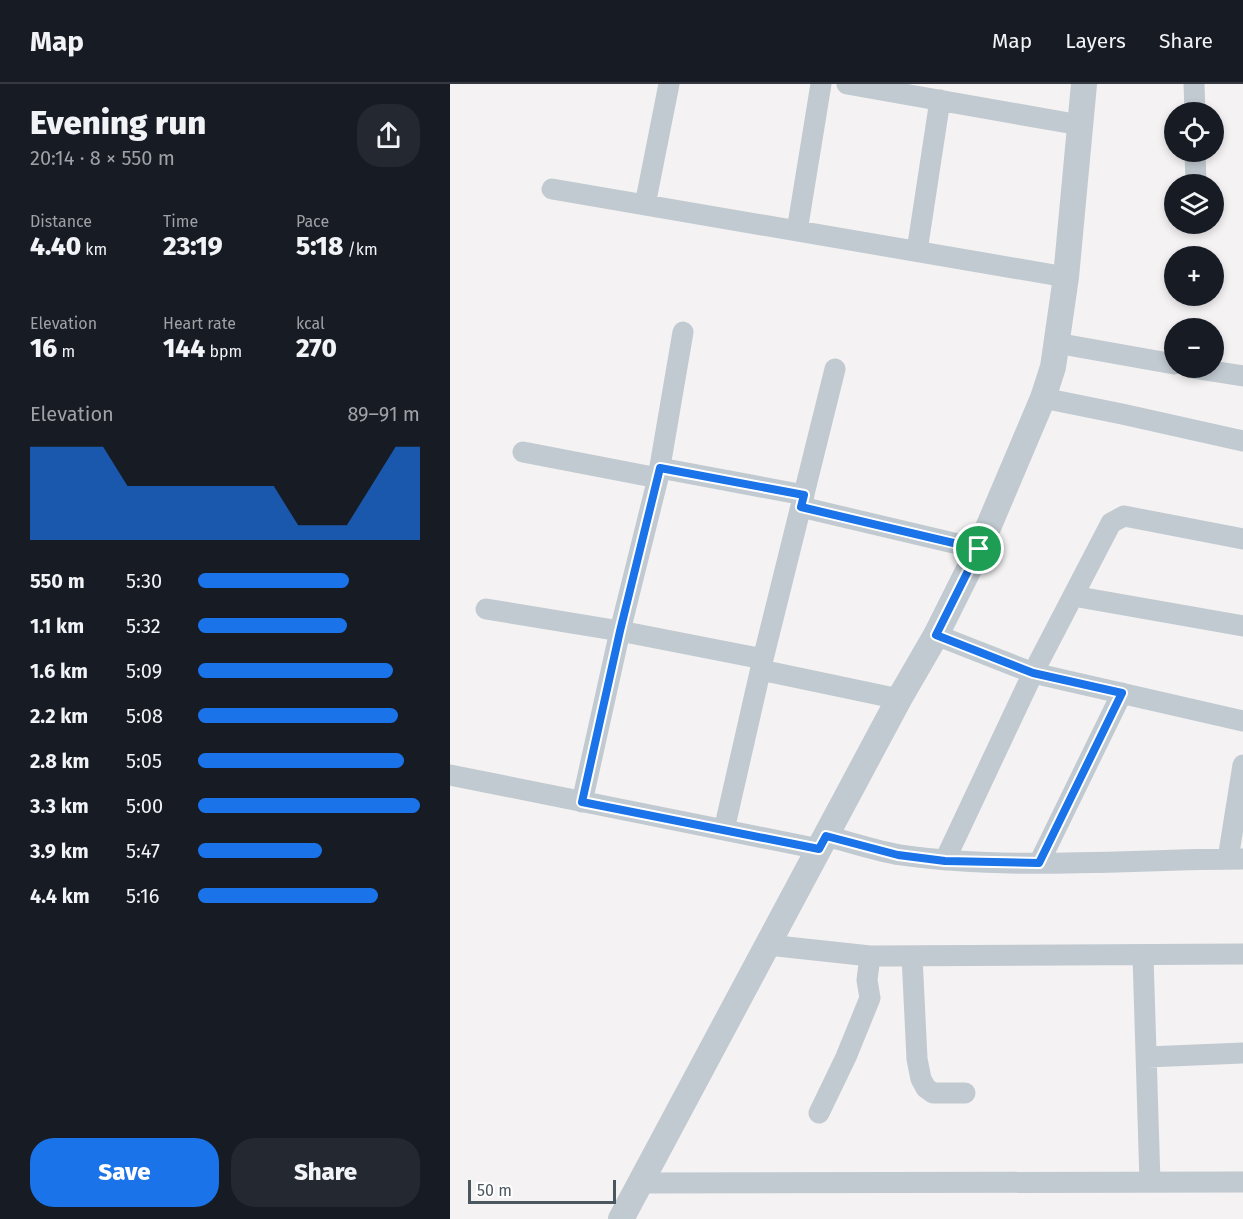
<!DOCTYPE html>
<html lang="en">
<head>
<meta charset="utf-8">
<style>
  :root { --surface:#171b24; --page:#242831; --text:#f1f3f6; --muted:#9ea1a6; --line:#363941; --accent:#1a73e8 }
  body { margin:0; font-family:"Fira Sans",sans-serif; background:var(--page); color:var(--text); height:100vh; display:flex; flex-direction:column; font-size:22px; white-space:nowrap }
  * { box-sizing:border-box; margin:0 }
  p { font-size:20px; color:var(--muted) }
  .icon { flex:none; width:33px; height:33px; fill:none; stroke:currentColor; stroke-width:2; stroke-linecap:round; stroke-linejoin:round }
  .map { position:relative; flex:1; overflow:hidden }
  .drawer { display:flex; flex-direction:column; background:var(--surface); width:450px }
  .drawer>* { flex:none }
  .controls { position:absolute; left:714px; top:18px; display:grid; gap:12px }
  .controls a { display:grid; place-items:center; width:60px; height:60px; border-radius:50%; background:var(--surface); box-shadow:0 3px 9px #0003; font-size:30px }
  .scale { position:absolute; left:18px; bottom:15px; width:148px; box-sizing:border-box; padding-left:6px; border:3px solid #4a575f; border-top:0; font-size:16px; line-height:21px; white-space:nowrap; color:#4a575f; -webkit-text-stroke:4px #fff; paint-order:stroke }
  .pin { position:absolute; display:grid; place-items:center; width:51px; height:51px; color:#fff; margin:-26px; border:3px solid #fff; border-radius:50%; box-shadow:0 2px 6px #0007 }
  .round { display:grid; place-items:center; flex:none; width:63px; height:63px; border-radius:24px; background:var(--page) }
  .overview { display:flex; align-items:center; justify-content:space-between; height:102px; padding:0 30px }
  h1 { font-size:33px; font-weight:800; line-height:45px }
  .figures { display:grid; grid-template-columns:repeat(3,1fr); gap:9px; height:102px; padding:6px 30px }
  .figures div { display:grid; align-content:center }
  .figures b { font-size:26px; font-weight:800 }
  .figures small { font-size:16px; font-weight:400 }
  .figures p { font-size:16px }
  .chart { height:168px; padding:12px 30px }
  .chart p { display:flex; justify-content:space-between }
  .chart svg { width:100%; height:108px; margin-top:6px; fill:var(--accent); opacity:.7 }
  .button { display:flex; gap:12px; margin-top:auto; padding:12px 30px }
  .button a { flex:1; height:69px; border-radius:24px; background:var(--accent); color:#fff; font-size:24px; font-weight:800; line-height:69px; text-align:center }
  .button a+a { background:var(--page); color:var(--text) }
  ul { padding:0 30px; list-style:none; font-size:20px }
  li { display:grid; grid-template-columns:96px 72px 1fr; align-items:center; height:45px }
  li i { height:15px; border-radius:8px; background:var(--accent) }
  header { display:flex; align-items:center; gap:36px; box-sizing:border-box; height:84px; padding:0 30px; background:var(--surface); border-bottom:2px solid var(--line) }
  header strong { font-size:28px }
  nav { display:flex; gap:33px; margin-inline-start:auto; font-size:21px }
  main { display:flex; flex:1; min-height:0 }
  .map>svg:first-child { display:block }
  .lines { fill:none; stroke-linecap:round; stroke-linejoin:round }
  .minor { stroke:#c1cad0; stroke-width:21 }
  .tertiary { stroke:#c1cad0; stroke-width:26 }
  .route-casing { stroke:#fff; stroke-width:12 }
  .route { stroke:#1a73e8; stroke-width:8 }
</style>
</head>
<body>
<header>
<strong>Map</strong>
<nav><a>Map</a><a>Layers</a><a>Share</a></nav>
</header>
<main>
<section class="drawer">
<div class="overview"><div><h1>Evening run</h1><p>20:14 · 8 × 550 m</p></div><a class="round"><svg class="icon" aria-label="share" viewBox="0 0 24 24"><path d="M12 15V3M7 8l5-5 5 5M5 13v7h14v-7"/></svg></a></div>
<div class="figures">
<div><p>Distance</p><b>4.40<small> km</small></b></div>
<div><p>Time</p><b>23:19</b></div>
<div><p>Pace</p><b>5:18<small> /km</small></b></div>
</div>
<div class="figures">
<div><p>Elevation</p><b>16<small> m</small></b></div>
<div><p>Heart rate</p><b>144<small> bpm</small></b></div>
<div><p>kcal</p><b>270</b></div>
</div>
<div class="chart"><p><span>Elevation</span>89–91 m</p>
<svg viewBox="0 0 160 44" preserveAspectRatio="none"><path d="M0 44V6L10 6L20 6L30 6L40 22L50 22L60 22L70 22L80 22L90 22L100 22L110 38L120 38L130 38L140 22L150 6L160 6V44z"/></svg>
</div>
<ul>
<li><b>550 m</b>5:30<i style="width:68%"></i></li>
<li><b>1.1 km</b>5:32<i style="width:67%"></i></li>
<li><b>1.6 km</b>5:09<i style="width:88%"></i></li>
<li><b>2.2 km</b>5:08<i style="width:90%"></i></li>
<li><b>2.8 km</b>5:05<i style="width:93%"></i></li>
<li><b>3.3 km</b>5:00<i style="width:100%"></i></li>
<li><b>3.9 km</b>5:47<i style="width:56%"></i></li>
<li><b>4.4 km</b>5:16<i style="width:81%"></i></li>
</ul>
<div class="button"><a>Save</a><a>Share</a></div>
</section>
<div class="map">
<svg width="793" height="1135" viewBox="0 0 793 1135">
  <rect width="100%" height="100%" fill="#f4f2f2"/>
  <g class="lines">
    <!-- minor -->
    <path class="minor" d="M397,0L630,41
      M744,0L745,28
      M745,68L746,100
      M102,105L616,193
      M195,121L219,0
      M347,147L371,0
      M467,167L490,16
      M606,259L724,280
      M742,284L793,292
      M593,314L672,330L793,357
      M73,368L208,394
      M210,384L354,411
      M351,423L529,465
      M623,512L793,542
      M36,525L170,547L313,575
      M486,551L583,589L793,637
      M311,586L449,615
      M0,691L369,765
      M132,718L170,547L208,394L233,248
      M274,746L313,575L385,285
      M376,752C400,758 426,767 451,771C563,787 680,775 793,775
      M778,775L793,681
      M495,776L583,589L661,439L674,432L793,455
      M589,779L672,609
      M318,861L420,872L793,870
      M462,872L467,975L471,995L476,1004L483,1009H515
      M693,872L700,1098
      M697,973L793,969
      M369,1029L396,973L420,914L417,896L420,872
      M190,1099L793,1098"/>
    <!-- tertiary -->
    <path class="tertiary" d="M171,1135L449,615L486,551L529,465L593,314L603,283L616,193L634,0"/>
  </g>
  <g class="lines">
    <!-- route casing -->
    <g class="route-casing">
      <path id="route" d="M210,384L354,411L351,423L529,465L486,551L583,589L672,609L589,779L495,777L448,771L376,752L369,765L132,718L170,547Z"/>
    </g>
    <!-- route -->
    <use href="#route" class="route"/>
  </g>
</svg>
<div class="controls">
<a><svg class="icon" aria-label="locate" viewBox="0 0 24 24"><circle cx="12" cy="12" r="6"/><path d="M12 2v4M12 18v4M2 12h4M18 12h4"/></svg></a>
<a><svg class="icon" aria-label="layers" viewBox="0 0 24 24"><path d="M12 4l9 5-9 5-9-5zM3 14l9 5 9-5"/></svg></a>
<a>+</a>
<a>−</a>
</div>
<div class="scale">50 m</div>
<div class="pin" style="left:529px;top:465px;background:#1e9e55"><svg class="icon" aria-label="arrive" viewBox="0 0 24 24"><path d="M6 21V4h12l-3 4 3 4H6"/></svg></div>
</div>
</main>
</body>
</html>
